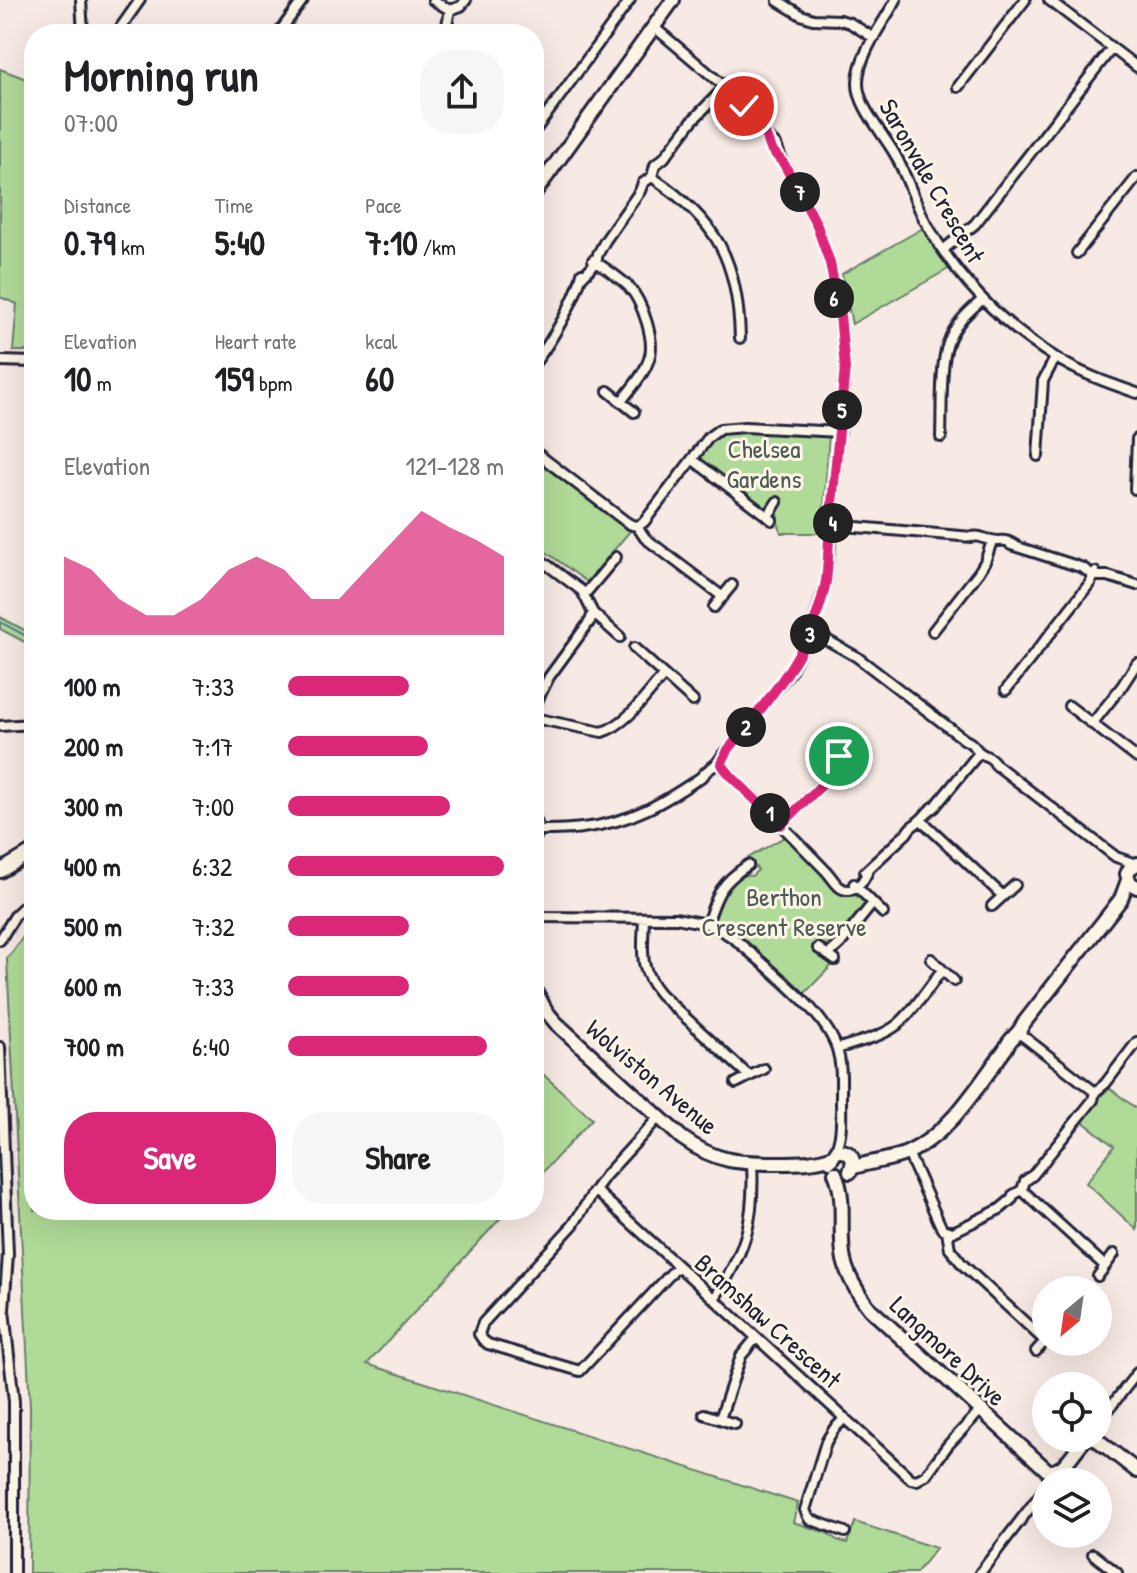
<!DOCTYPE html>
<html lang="en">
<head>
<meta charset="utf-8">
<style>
  :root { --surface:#fff; --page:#f6f6f6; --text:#202124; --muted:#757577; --accent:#db2777 }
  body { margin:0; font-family:"Patrick Hand",sans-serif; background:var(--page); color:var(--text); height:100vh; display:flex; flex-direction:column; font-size:30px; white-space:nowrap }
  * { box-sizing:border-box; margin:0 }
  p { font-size:26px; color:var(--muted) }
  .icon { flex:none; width:44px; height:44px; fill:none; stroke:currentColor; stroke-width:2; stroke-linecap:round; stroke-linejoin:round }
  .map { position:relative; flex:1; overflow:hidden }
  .drawer { position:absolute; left:24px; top:24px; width:520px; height:1196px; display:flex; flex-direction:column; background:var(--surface); border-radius:32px; box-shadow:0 8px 32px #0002 }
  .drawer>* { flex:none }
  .needle { width:52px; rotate:209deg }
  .controls { position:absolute; left:1032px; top:1276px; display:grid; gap:16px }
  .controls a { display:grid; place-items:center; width:80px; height:80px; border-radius:50%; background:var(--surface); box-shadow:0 8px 32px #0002; font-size:40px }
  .pin { position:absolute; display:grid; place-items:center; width:68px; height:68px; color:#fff; margin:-34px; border:4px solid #fff; border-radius:50%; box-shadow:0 2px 8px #0007 }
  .km { position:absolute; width:40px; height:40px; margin:-20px; border-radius:50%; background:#222; color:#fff; font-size:22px; line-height:40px; text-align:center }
  .round { display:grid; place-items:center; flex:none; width:84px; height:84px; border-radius:32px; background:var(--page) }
  .summary { display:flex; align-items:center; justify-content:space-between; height:136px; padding:0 40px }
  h1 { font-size:44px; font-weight:700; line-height:60px }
  .figures { display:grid; grid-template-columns:repeat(3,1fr); gap:12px; height:136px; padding:8px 40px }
  .figures div { display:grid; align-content:center }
  .figures b { font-size:34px; font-weight:700 }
  .figures small { font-size:22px; font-weight:400 }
  .figures p { font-size:22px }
  .chart { height:224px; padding:16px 40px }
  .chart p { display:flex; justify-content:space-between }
  .chart svg { width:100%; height:144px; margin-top:8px; fill:var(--accent); opacity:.7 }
  .cta { display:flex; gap:16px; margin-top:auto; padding:16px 40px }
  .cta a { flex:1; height:92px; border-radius:32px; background:var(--accent); color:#fff; font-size:32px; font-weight:700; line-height:92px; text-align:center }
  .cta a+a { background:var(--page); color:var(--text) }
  ul { padding:0 40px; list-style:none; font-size:26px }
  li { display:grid; grid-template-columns:128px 96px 1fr; align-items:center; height:60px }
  li i { height:20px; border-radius:10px; background:var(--accent) }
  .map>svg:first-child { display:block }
  .green { fill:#b0da98; stroke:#697e6a; stroke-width:2 }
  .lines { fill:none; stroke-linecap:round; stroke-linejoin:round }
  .stream { stroke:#57849a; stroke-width:2 }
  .street-casing { stroke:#22223b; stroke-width:14 }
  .secondary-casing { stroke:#22223b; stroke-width:18 }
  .street { stroke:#fcf5e5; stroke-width:8 }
  .secondary { stroke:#fcf5e5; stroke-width:12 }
  .route-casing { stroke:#fff; stroke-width:16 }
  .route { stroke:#db2777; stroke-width:10 }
  .labels { text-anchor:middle; stroke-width:6; stroke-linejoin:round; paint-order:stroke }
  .street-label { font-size:26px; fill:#22223b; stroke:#fcf5e5 }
  .park-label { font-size:26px; fill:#4d5957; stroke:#fcf5e5 }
</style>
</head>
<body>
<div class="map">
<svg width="1137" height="1573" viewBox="0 0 1137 1573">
  <rect width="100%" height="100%" fill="#f7e9e4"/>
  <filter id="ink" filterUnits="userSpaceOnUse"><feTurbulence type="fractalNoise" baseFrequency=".0125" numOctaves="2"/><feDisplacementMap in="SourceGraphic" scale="16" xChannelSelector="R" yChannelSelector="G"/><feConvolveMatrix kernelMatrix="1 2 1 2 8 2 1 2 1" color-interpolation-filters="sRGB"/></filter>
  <g filter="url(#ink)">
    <!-- green -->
    <path class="green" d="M0,69L34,82V335L27,351H13L17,304L0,297Z
      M925,227L950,268L852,324L842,274Z
      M728,429L829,435L822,533H781L777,519L781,500H774L769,507L764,508L703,462L701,454C708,443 714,433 728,429Z
      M534,456L631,530L587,582L534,543Z
      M0,617L34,635V647L0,629Z
      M786,836L841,890L856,893L866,903C855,918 841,949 820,944L815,951L832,965L802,996C775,970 747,941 714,922C715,899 724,889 739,874L752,876L758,870L748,858Z
      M34,922V1210H508L367,1364L798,1503L793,1522L827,1533L837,1540L847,1543L855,1522L936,1548L916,1573H29L30,1407L7,959Z
      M534,1066L592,1119L534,1182Z
      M1108,1087L1137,1109V1230L1086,1183L1114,1146L1082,1121Z"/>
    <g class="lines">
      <!-- stream -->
      <path class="stream" d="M0,622L34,640"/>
      <!-- street casing -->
      <g class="street-casing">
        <path id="street" d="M81,0L83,34
          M433,0L450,10
          M896,0C883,23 858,56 858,82C857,107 886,136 897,158C907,178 914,199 924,219C954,275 1000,323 1053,356C1079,373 1108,383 1137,393
          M1049,0L1137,67
          M778,1L801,15L813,19L840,20L850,23L874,38
          M450,10L461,6L466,0
          M654,27L725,87L744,106L765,135L776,145L781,158L816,223L830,263L835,289L834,302L840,314
          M116,34L140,0
          M278,34L303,0
          M442,34L447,25L450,10
          M958,87L1025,0
          M534,132L630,0
          M652,177C717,221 738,260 740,338
          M943,250L975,224L1112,48
          M1077,253L1137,177
          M593,260C605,268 619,277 629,287C642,301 656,341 649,359C644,375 631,388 621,402
          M582,277L596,262L598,254L605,241L640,191L643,183L652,177L655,165L664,158L692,121L725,87
          M0,361L34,362
          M534,364C551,342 576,300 582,273
          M608,391L634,412
          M941,437C942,412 940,365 948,343C954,325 968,312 982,300
          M534,451L625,521C632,526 637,528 644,522L709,437L720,429L745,427L840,432
          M1038,456L1043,381L1055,358
          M692,459L772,520
          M1135,489L1137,439
          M768,516L777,502
          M833,525L972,537C982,535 982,539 991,540C1004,543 1002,537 1016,546
          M637,526L645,538L723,597
          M1011,545L1071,564L1083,568L1094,576H1108L1137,585
          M534,555L582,591L593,613L590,621L549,677L534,707
          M585,594L616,557
          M714,607L732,585
          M593,613L620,637
          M811,631L857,657L965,740C973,743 972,745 978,751C985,758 990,754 997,766
          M933,631L979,572L985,562L992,541
          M634,648L693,701
          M1006,690L1090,583L1095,572
          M1069,706L1137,758
          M534,718L602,732C628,724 646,695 664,675
          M1092,724L1122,686L1137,663
          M0,726L34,724
          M833,749L857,773
          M717,763C726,767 732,777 739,784C769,812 798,842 826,871C833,878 838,891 849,890C859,890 865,878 869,869
          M995,764L1116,857L1136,864
          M700,778C706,770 711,769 717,763C722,758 721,754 728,750L790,672L811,631L826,583L830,545L829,538L833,525L831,515L845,368L840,315L842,304L841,298L835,289
          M934,808L979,753
          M921,820L1003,896
          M781,825L845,762
          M537,830C552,830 567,830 582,828C630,823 665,802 704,775
          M865,872L907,833C910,826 914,826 919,821C926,816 927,810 936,806
          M854,884L883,913
          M992,906L1015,885
          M534,917L676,918L707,924L724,932L736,940C766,967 825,1011 837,1049C842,1065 841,1082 841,1099C841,1118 843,1136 834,1153
          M644,918C643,950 638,968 660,994L749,1076
          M707,924C717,893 721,883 748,865
          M0,940L16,914L34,897
          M818,948L835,960
          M828,955L840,944L873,903
          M931,959L954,981
          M1019,1033L1095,1092
          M0,1047L8,1254L4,1310L14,1402V1573
          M837,1049C856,1042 880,1038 897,1025C913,1012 929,987 942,970
          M736,1083L764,1069
          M659,1117L605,1176L595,1190L911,1479L917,1480L926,1475L948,1445L980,1411
          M908,1153L942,1229L953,1232L1000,1209L1012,1199L1013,1195L1022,1190L1025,1181L1033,1175L1093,1100L1095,1092L1105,1084L1137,1042
          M595,1190L573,1225L483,1323L479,1334L483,1340L488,1344L580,1371L678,1266
          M1022,1190L1105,1266
          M947,1231L950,1249L963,1265L1045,1341
          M1098,1276L1114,1254
          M714,1299C746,1251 755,1220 752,1163
          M1036,1351L1046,1340
          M704,1414L735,1424
          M845,1418L834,1429L826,1442L805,1510L809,1519L845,1532
          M720,1419L741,1356L756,1338
          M1098,1423L1137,1373
          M1093,1554L1117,1573
          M980,1573L1046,1487"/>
      </g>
      <!-- secondary casing -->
      <g class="secondary-casing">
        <path id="secondary" d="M534,194L673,0
          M534,821L537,830L534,836
          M1137,864L1130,868L1127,874L1130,883L1137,887
          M0,871L34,851
          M534,988L546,1011L556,1023L682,1138C717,1163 739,1163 780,1163C798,1163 814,1163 831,1157
          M830,1161L836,1152C844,1149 851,1153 853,1161L850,1172
          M852,1168C870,1161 890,1161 907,1153C950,1134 979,1084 1006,1048C1010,1037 1019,1035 1023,1024L1121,899L1128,880
          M835,1173C847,1201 838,1231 844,1260C848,1278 859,1295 870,1309L1048,1471C1065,1474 1074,1448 1087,1438
          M1095,1438L1137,1471"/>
      </g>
      <!-- street -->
      <use href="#street" class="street"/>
      <!-- secondary -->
      <use href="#secondary" class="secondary"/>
    </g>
  </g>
  <g class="lines" filter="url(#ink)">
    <!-- route casing -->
    <g class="route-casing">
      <path id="route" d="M744,106L765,134L771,149L784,164L816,223L830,263L835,289V304L840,315L845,368L831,515C833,528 829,528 829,539C828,553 828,567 826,581C813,650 770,698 728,750L721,764L732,777L781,825L845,762L839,756"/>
    </g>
    <!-- route -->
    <use href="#route" class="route"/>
  </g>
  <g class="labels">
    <!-- street labels -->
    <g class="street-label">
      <text transform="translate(932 181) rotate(60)" y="9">Saronvale Crescent</text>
      <text transform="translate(652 1077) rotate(40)" y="9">Wolviston Avenue</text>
      <text transform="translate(768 1321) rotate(42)" y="9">Bramshaw Crescent</text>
      <text transform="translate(948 1351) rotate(43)" y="9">Langmore Drive</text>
    </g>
    <!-- park labels -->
    <g class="park-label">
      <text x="764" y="458">Chelsea<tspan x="764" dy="30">Gardens</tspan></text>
      <text x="784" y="906">Berthon<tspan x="784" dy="30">Crescent Reserve</tspan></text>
    </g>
  </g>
</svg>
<div class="controls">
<a><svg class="needle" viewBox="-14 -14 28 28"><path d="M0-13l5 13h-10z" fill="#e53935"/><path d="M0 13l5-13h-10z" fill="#757577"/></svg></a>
<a><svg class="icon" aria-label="locate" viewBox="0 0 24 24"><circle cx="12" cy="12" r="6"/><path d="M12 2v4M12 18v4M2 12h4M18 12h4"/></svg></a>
<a><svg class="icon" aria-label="layers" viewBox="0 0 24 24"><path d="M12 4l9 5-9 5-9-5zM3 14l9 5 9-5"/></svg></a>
</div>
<div class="pin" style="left:839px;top:756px;background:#1e9e55"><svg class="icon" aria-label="arrive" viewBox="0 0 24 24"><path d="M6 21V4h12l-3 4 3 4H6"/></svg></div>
<div class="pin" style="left:744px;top:106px;background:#d93025"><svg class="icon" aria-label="check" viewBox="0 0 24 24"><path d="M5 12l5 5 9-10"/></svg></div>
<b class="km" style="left:770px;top:813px">1</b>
<b class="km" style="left:746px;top:727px">2</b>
<b class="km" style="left:810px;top:634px">3</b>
<b class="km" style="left:833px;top:523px">4</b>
<b class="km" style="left:842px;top:410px">5</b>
<b class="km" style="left:834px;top:298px">6</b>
<b class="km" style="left:800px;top:192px">7</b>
<section class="drawer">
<div class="summary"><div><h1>Morning run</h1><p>07:00</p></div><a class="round"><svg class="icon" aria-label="share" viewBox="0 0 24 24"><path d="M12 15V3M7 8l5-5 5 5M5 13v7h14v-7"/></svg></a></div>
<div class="figures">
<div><p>Distance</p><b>0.79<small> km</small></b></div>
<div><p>Time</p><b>5:40</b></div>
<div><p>Pace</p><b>7:10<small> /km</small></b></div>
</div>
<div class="figures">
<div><p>Elevation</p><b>10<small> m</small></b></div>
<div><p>Heart rate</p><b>159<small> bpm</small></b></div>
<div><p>kcal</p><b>60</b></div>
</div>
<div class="chart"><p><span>Elevation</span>121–128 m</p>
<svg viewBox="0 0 160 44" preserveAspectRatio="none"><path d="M0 44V20L10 24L20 33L30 38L40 38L50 33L60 24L70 20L80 24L90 33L100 33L110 24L120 15L130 6L140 11L150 15L160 20V44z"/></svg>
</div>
<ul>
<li><b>100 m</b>7:33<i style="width:56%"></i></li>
<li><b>200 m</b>7:17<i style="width:65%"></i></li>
<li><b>300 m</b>7:00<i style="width:75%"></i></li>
<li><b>400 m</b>6:32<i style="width:100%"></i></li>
<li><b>500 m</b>7:32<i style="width:56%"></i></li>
<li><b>600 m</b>7:33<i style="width:56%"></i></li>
<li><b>700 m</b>6:40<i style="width:92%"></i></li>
</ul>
<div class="cta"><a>Save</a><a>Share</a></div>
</section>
</div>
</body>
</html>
